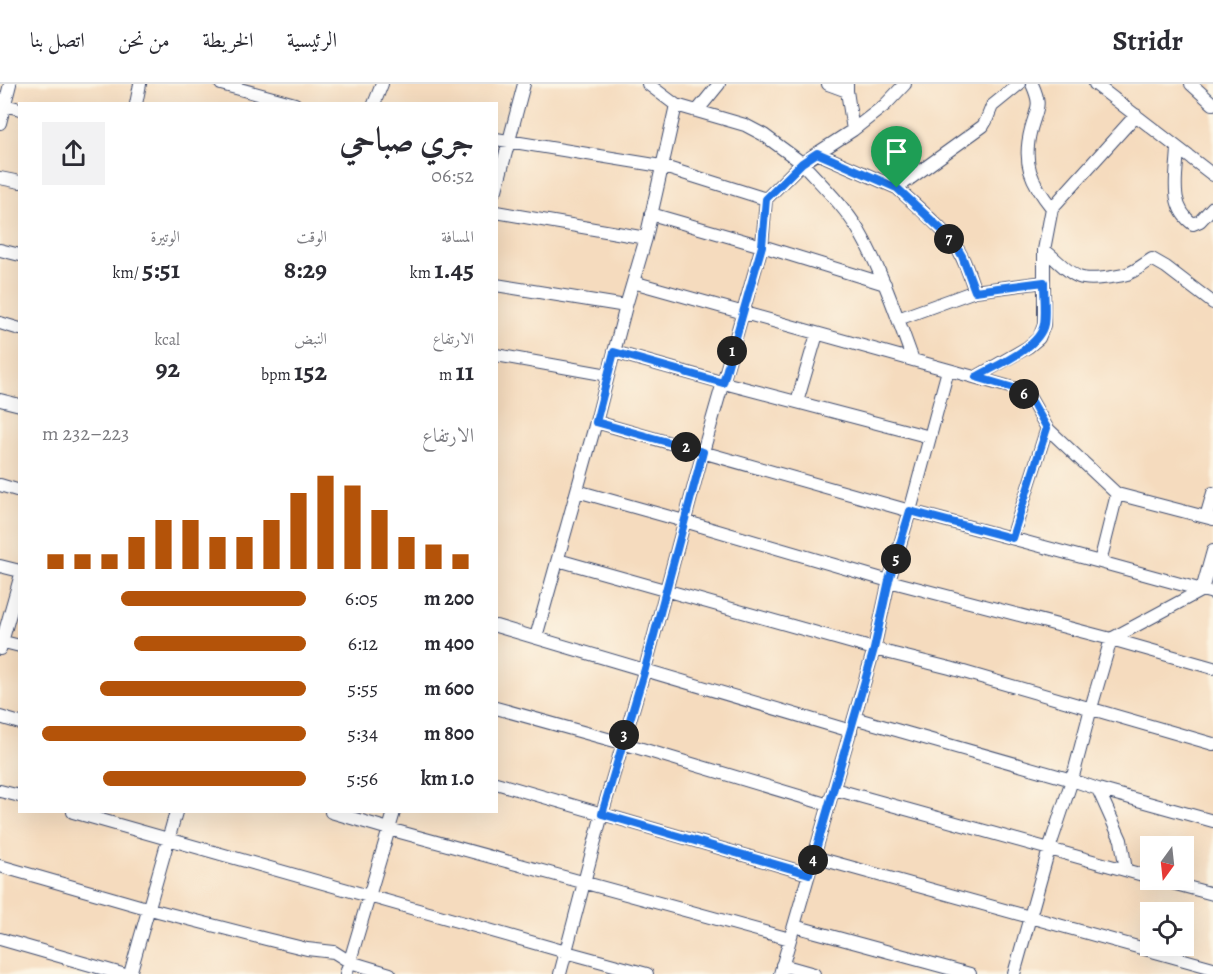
<!DOCTYPE html>
<html lang="ar">
<head>
<meta charset="utf-8">
<style>
  :root { --surface:#fff; --page:#f2f2f3; --text:#2b2b33; --muted:#7c7c81; --line:#e1e1e2; --accent:#b45309 }
  body { margin:0; font-family:Alegreya,Amiri,serif; background:var(--page); color:var(--text); direction:rtl; height:100vh; display:flex; flex-direction:column; font-size:22px; white-space:nowrap }
  * { box-sizing:border-box; margin:0 }
  p { font-size:20px; color:var(--muted) }
  .icon { flex:none; width:33px; height:33px; fill:none; stroke:currentColor; stroke-width:2; stroke-linecap:round; stroke-linejoin:round }
  .map { position:relative; flex:1; overflow:hidden; direction:ltr }
  .sheet { position:absolute; left:18px; top:18px; width:480px; height:711px; display:flex; flex-direction:column; background:var(--surface); border-radius:0px; box-shadow:0 6px 24px #0002; direction:rtl }
  .sheet>* { flex:none }
  .needle { width:39px; rotate:195deg }
  .buttons { position:absolute; left:1140px; top:752px; display:grid; gap:12px }
  .buttons a { display:grid; place-items:center; width:54px; height:54px; border-radius:0px; background:var(--surface); box-shadow:0 6px 24px #0002; font-size:30px }
  .pin { position:absolute; display:grid; place-items:center; width:51px; height:51px; color:#fff; margin:-62px -26px; border-radius:50% 50% 50% 0; rotate:-45deg; box-shadow:0 0 6px #0007 }
  .pin .icon { rotate:45deg }
  .km { position:absolute; width:30px; height:30px; margin:-15px; border-radius:50%; background:#222; color:#fff; font-size:16px; line-height:30px; text-align:center }
  .round { display:grid; place-items:center; flex:none; width:63px; height:63px; border-radius:0px; background:var(--page) }
  .head { display:flex; align-items:center; justify-content:space-between; height:102px; padding:0 24px }
  h1 { font-size:33px; font-weight:700; line-height:45px }
  .stats { display:grid; grid-template-columns:repeat(3,1fr); gap:9px; height:102px; padding:6px 24px }
  .stats div { display:grid; align-content:center }
  .stats b { font-size:26px; font-weight:700 }
  .stats small { font-size:16px; font-weight:400 }
  .stats p { font-size:16px }
  .chart { height:168px; padding:12px 24px }
  .chart p { display:flex; justify-content:space-between }
  .chart svg { width:100%; height:108px; margin-top:6px; stroke:var(--accent); stroke-width:6 }
  ul { padding:0 24px; list-style:none; font-size:20px }
  li { display:grid; grid-template-columns:96px 72px 1fr; align-items:center; height:45px }
  li i { height:15px; border-radius:8px; background:var(--accent) }
  header { display:flex; align-items:center; gap:36px; box-sizing:border-box; height:84px; padding:0 30px; background:var(--surface); border-bottom:2px solid var(--line) }
  header strong { font-size:28px }
  nav { display:flex; gap:33px; margin-inline-start:auto; font-size:21px }
  .map>svg:first-child { display:block }
  .lines { fill:none; stroke-linecap:round; stroke-linejoin:round }
  .minor-casing { stroke:#3c496c; stroke-width:14 }
  .minor { stroke:#fff; stroke-width:12 }
  .route-casing { stroke:#fff; stroke-width:12 }
  .route { stroke:#1a73e8; stroke-width:8 }
</style>
</head>
<body>
<header>
<strong>Stridr</strong>
<nav><a>الرئيسية</a><a>الخريطة</a><a>من نحن</a><a>اتصل بنا</a></nav>
</header>
<div class="map">
<svg width="1213" height="890" viewBox="0 0 1213 890">
  <rect width="100%" height="100%" fill="#fcf5e5"/>
  <filter id="ink" filterUnits="userSpaceOnUse"><feTurbulence type="fractalNoise" baseFrequency=".0167" numOctaves="2"/><feDisplacementMap in="SourceGraphic" scale="12" xChannelSelector="R" yChannelSelector="G"/><feConvolveMatrix kernelMatrix="1 2 1 2 8 2 1 2 1" color-interpolation-filters="sRGB"/></filter>
  <filter id="wash" filterUnits="userSpaceOnUse"><feTurbulence type="fractalNoise" baseFrequency=".008" numOctaves="4" result="noise"/><feDisplacementMap in="SourceGraphic" scale="24" xChannelSelector="R" yChannelSelector="G"/><feGaussianBlur stdDeviation="1.35" result="paint"/><feColorMatrix in="noise" values="0 0 0 0 0 0 0 0 0 0 0 0 0 0 0 0 0 1.4 0 .05"/><feComposite in="paint" operator="in"/></filter>
  <g filter="url(#wash)">
    <rect width="100%" height="100%" fill="#f5dbbe"/>
  </g>
  <g filter="url(#ink)">
    <g class="lines">
      <!-- minor casing -->
      <g class="minor-casing">
        <path id="minor" d="M221,0L295,20
          M648,0L676,21L745,41L764,51L802,79L853,46L885,21L905,0
          M828,0L847,7
          M847,0V7L853,46
          M1032,0C1042,22 1037,23 1031,45C1022,79 1031,98 1052,124
          M1095,0L1213,91
          M1191,0L1213,20
          M0,20L20,25
          M136,20L140,0
          M374,20L382,0
          M697,27L719,0
          M0,39L10,0
          M496,55L661,82L766,115
          M1178,64C1177,92 1168,122 1193,140L1200,137L1213,123
          M817,69L897,104L983,42L986,37L992,22L1019,0
          M0,94L20,98
          M897,104C916,122 938,139 954,160C965,174 969,192 975,207
          M496,106L524,0
          M496,128L646,154
          M651,130L762,162L885,200
          M0,166L20,171
          M1044,166C1056,174 1066,188 1079,193C1089,197 1116,193 1127,190C1136,187 1144,180 1152,175L1166,183L1213,219
          M633,198L1017,305L1030,314L1047,344L1117,410
          M496,201L626,222
          M898,235L975,207L1044,198
          M0,239L20,245
          M614,268L724,299L930,353
          M496,271L608,291
          M976,293L1028,263L1039,254L1044,241V166L1052,124L1136,31
          M0,316L20,321
          M797,318L817,250
          M596,338L910,427L1100,478L1213,509
          M0,401L20,407
          M577,407L684,437L889,497L1111,555L1213,584
          M1206,433L1213,409
          M1012,454L1047,344
          M558,476L874,565L950,584L1213,660
          M1100,478L1117,410L1213,435
          M0,482L20,487
          M496,542L851,647
          M536,553L596,338L626,222L646,154L676,21
          M0,557L20,562
          M0,565L20,494
          M496,624L622,659L829,721
          M0,633L20,639
          M854,634L1072,696L1098,705L1213,737
          M496,699L809,790
          M834,705L1150,793
          M1098,705L1121,756L1126,786
          M0,707L20,712
          M73,728L566,868L647,890
          M331,728L389,745L790,855
          M814,773L1213,884
          M0,782L150,825L266,855L307,865L334,868L350,878L390,890
          M1157,795L1213,810
          M794,842L970,890
          M0,855L122,890
          M782,881L814,890
          M130,890L176,728
          M346,890L394,728
          M560,890L602,730L645,585L703,368L762,162L766,115L802,79C822,101 844,122 859,147C882,187 897,233 913,276
          M780,890L874,565L889,497L910,427L948,286
          M1014,890L1049,765L1072,696L1091,624L1111,555L1202,506L1213,467"/>
      </g>
      <!-- minor -->
      <use href="#minor" class="minor"/>
    </g>
  </g>
  <g class="lines" filter="url(#ink)">
    <!-- route casing -->
    <g class="route-casing">
      <path id="route" d="M817,69L897,104L944,148L955,160L962,172L975,207L1044,198C1044,212 1046,227 1044,240C1040,264 995,282 976,293L1017,305L1030,314L1047,344L1012,454L910,427L889,496L874,565L809,790L602,730L645,585L703,368L596,338L614,268L723,299L762,162L766,115L802,79Z"/>
    </g>
    <!-- route -->
    <use href="#route" class="route"/>
  </g>
</svg>
<div class="buttons">
<a><svg class="needle" viewBox="-14 -14 28 28"><path d="M0-13l5 13h-10z" fill="#e53935"/><path d="M0 13l5-13h-10z" fill="#7c7c81"/></svg></a>
<a><svg class="icon" aria-label="locate" viewBox="0 0 24 24"><circle cx="12" cy="12" r="6"/><path d="M12 2v4M12 18v4M2 12h4M18 12h4"/></svg></a>
</div>
<div class="pin" style="left:897px;top:104px;background:#1e9e55"><svg class="icon" aria-label="arrive" viewBox="0 0 24 24"><path d="M6 21V4h12l-3 4 3 4H6"/></svg></div>
<b class="km" style="left:732px;top:267px">1</b>
<b class="km" style="left:686px;top:363px">2</b>
<b class="km" style="left:624px;top:651px">3</b>
<b class="km" style="left:813px;top:776px">4</b>
<b class="km" style="left:896px;top:475px">5</b>
<b class="km" style="left:1024px;top:310px">6</b>
<b class="km" style="left:949px;top:155px">7</b>
<section class="sheet">
<div class="head"><div><h1>جري صباحي</h1><p>06:52</p></div><a class="round"><svg class="icon" aria-label="share" viewBox="0 0 24 24"><path d="M12 15V3M7 8l5-5 5 5M5 13v7h14v-7"/></svg></a></div>
<div class="stats">
<div><p>المسافة</p><b>1.45<small> km</small></b></div>
<div><p>الوقت</p><b>8:29</b></div>
<div><p>الوتيرة</p><b>5:51<small> /km</small></b></div>
</div>
<div class="stats">
<div><p>الارتفاع</p><b>11<small> m</small></b></div>
<div><p>النبض</p><b>152<small> bpm</small></b></div>
<div><p>kcal</p><b>92</b></div>
</div>
<div class="chart"><p><span>الارتفاع</span>223–232 m</p>
<svg viewBox="0 0 160 44" preserveAspectRatio="none"><path d="M5 44V38M15 44V38M25 44V38M35 44V31M45 44V24M55 44V24M65 44V31M75 44V31M85 44V24M95 44V13M105 44V6M115 44V10M125 44V20M135 44V31M145 44V34M155 44V38"/></svg>
</div>
<ul>
<li><b>200 m</b>6:05<i style="width:70%"></i></li>
<li><b>400 m</b>6:12<i style="width:65%"></i></li>
<li><b>600 m</b>5:55<i style="width:78%"></i></li>
<li><b>800 m</b>5:34<i style="width:100%"></i></li>
<li><b>1.0 km</b>5:56<i style="width:77%"></i></li>
</ul>
</section>
</div>
</body>
</html>
